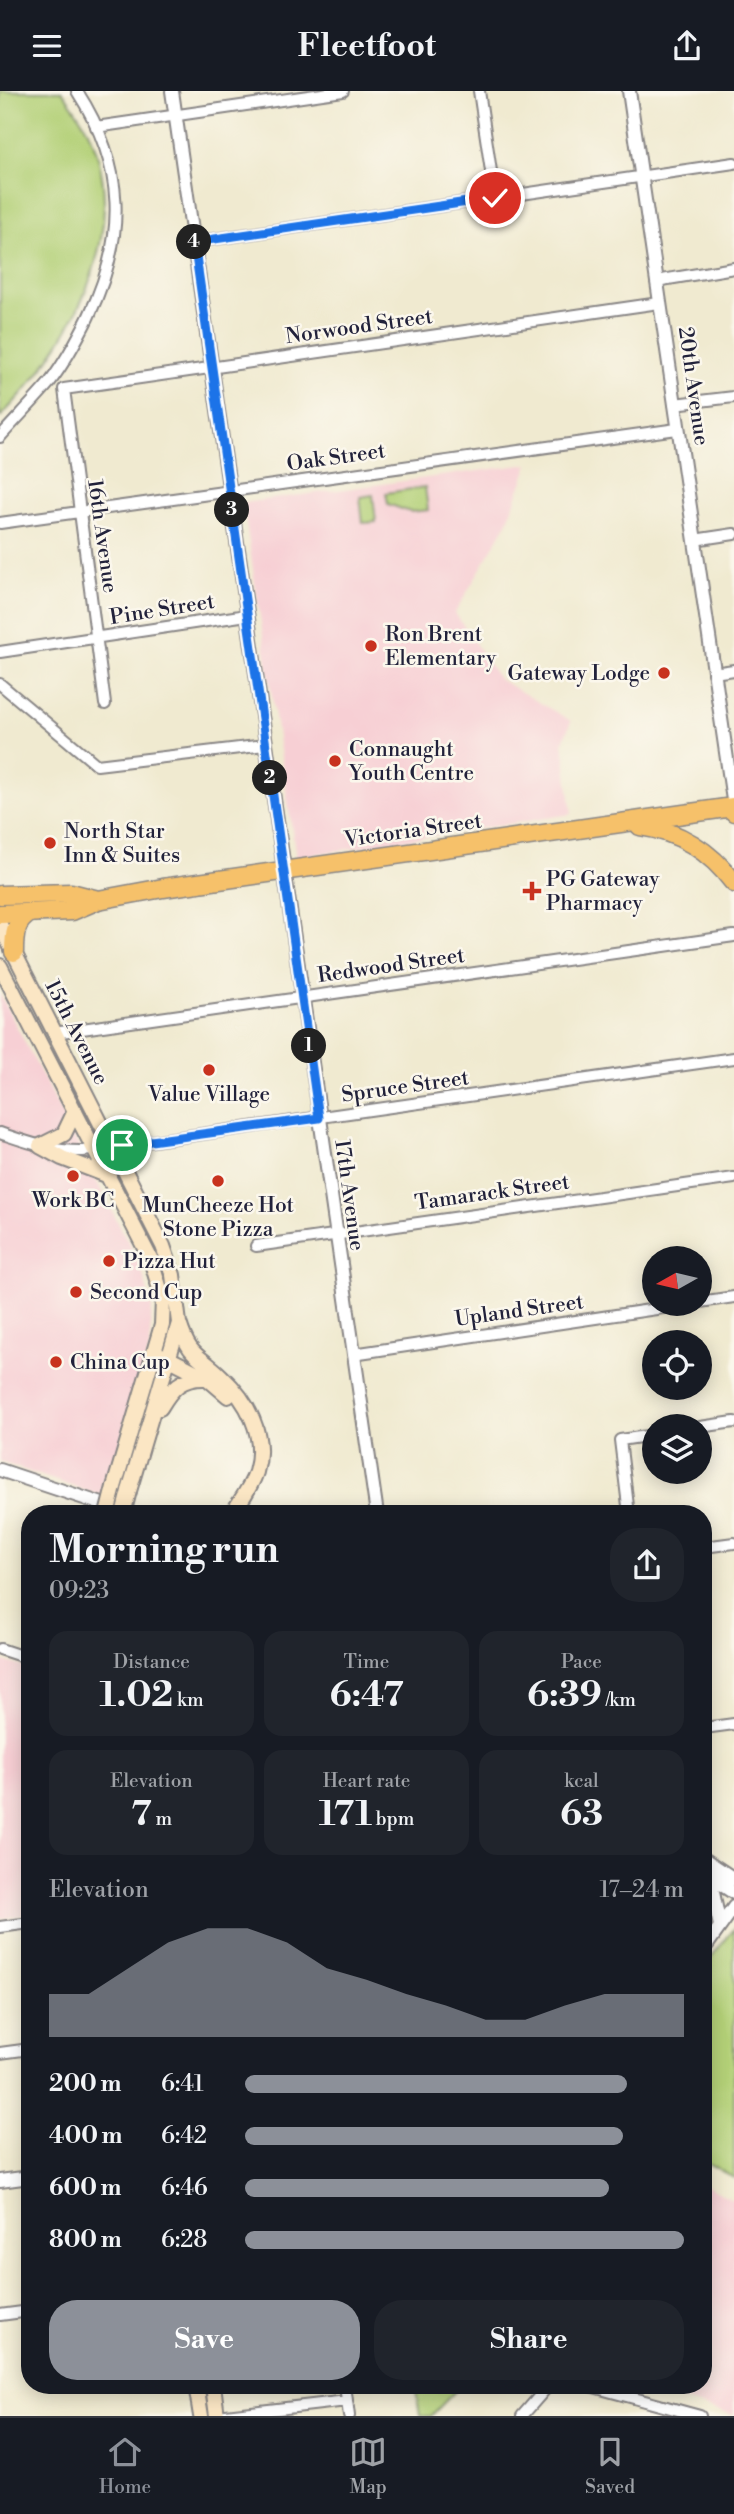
<!DOCTYPE html>
<html lang="en">
<head>
<meta charset="utf-8">
<style>
  :root { --surface:#171b24; --page:#20242c; --text:#f1f3f6; --muted:#9ea1a6; --line:#363941; --accent:#8c9099 }
  body { margin:0; font-family:"Libre Bodoni",serif; background:var(--page); color:var(--text); height:100vh; display:flex; flex-direction:column; font-size:26px; white-space:nowrap }
  * { box-sizing:border-box; margin:0 }
  p { font-size:23px; color:var(--muted) }
  .icon { flex:none; width:38px; height:38px; fill:none; stroke:currentColor; stroke-width:2; stroke-linecap:round; stroke-linejoin:round }
  .map { position:relative; flex:1; overflow:hidden }
  .details { position:absolute; left:21px; top:1414px; width:691px; height:889px; display:flex; flex-direction:column; background:var(--surface); border-radius:28px; box-shadow:0 4px 18px #0003 }
  .details>* { flex:none }
  .needle { width:46px; rotate:262deg }
  .fabs { position:absolute; left:642px; top:1155px; display:grid; gap:14px }
  .fabs a { display:grid; place-items:center; width:70px; height:70px; border-radius:50%; background:var(--surface); box-shadow:0 4px 18px #0003; font-size:35px }
  .pin { position:absolute; display:grid; place-items:center; width:60px; height:60px; color:#fff; margin:-30px; border:4px solid #fff; border-radius:50%; box-shadow:0 2px 7px #0007 }
  .km { position:absolute; width:35px; height:35px; margin:-18px; border-radius:50%; background:#222; color:#fff; font-size:19px; line-height:35px; text-align:center }
  .round { display:grid; place-items:center; flex:none; width:74px; height:74px; border-radius:28px; background:var(--page) }
  .head { display:flex; align-items:center; justify-content:space-between; height:119px; padding:0 28px }
  h1 { font-size:38px; font-weight:800; line-height:52px }
  .figures { display:grid; grid-template-columns:repeat(3,1fr); gap:10px; height:119px; padding:7px 28px }
  .figures div { display:grid; align-content:center; border-radius:18px; background:var(--page); text-align:center }
  .figures b { font-size:35px; font-weight:800 }
  .figures small { font-size:19px; font-weight:400 }
  .figures p { font-size:19px }
  .chart { height:196px; padding:14px 28px }
  .chart p { display:flex; justify-content:space-between }
  .chart svg { width:100%; height:126px; margin-top:7px; fill:var(--accent); opacity:.7 }
  .action { display:flex; gap:14px; margin-top:auto; padding:14px 28px }
  .action a { flex:1; height:80px; border-radius:28px; background:var(--accent); color:#fff; font-size:28px; font-weight:800; line-height:80px; text-align:center }
  .action a+a { background:var(--page); color:var(--text) }
  ul { padding:0 28px; list-style:none; font-size:23px }
  li { display:grid; grid-template-columns:112px 84px 1fr; align-items:center; height:52px }
  li i { height:18px; border-radius:9px; background:var(--accent) }
  header { display:flex; justify-content:space-between; align-items:center; height:91px; padding:0 28px; background:var(--surface); font-size:32px; font-weight:800 }
  .menu { display:flex; justify-content:space-around; align-items:center; height:98px; border-top:2px solid var(--line); background:var(--surface); font-size:19px; color:var(--muted) }
  .menu a { display:grid; justify-items:center; gap:4px }
  .menu .on { color:var(--accent) }
  .map>svg:first-child { display:block }
  .built { fill:#f7cfd4 }
  .green { fill:#b3d077; stroke:#6a7959; stroke-width:2 }
  .lines { fill:none; stroke-linecap:round; stroke-linejoin:round }
  .minor-casing { stroke:#898686; stroke-width:14 }
  .tertiary-casing { stroke:#898686; stroke-width:16 }
  .secondary-casing { stroke:#898686; stroke-width:18 }
  .trunk-casing { stroke:#898686; stroke-width:21 }
  .minor { stroke:#fff; stroke-width:10 }
  .tertiary { stroke:#fff; stroke-width:12 }
  .secondary { stroke:#fbe6c4; stroke-width:14 }
  .trunk { stroke:#f6c16b; stroke-width:18 }
  .secondary-bridge-casing { stroke:#898686; stroke-width:18; stroke-linecap:butt }
  .secondary-bridge { stroke:#fbe6c4; stroke-width:14 }
  .route-casing { stroke:#fff; stroke-width:14 }
  .route { stroke:#1a73e8; stroke-width:9 }
  .poi-dot { fill:#c8321e; stroke:#fbf7ec; stroke-width:2.5 }
  .labels { text-anchor:middle; stroke-width:5; stroke-linejoin:round; paint-order:stroke }
  .street-label { font-size:21px; fill:#22223b; stroke:#fbf7ec }
  .poi-label { font-size:21px; fill:#22223b; stroke:#fbf7ec; text-anchor:start }
</style>
</head>
<body>
<header><svg class="icon" aria-label="menu" viewBox="0 0 24 24"><path d="M4 6h16M4 12h16M4 18h16"/></svg>Fleetfoot<svg class="icon" aria-label="share" viewBox="0 0 24 24"><path d="M12 15V3M7 8l5-5 5 5M5 13v7h14v-7"/></svg></header>
<div class="map">
<svg width="734" height="2325" viewBox="0 0 734 2325">
  <rect width="100%" height="100%" fill="#fbf7ec"/>
  <filter id="ink" filterUnits="userSpaceOnUse"><feTurbulence type="fractalNoise" baseFrequency=".0143" numOctaves="2"/><feDisplacementMap in="SourceGraphic" scale="14" xChannelSelector="R" yChannelSelector="G"/><feConvolveMatrix kernelMatrix="1 2 1 2 8 2 1 2 1" color-interpolation-filters="sRGB"/></filter>
  <filter id="wash" filterUnits="userSpaceOnUse"><feTurbulence type="fractalNoise" baseFrequency=".00686" numOctaves="4" result="noise"/><feDisplacementMap in="SourceGraphic" scale="28" xChannelSelector="R" yChannelSelector="G"/><feGaussianBlur stdDeviation="1.57" result="paint"/><feColorMatrix in="noise" values="0 0 0 0 0 0 0 0 0 0 0 0 0 0 0 0 0 1.4 0 .05"/><feComposite in="paint" operator="in"/></filter>
  <g filter="url(#wash)">
    <rect width="100%" height="100%" fill="#f0ead0"/>
    <!-- built -->
    <path class="built" d="M529,373L507,432L455,522L499,588L571,630L563,651L572,723L296,766L243,412Z
      M0,903L141,1176L152,1217L149,1259L104,1406L0,1371Z
      M0,1569L30,1578V1823L0,1828Z
      M704,2093L734,2110V2324L628,2294H704Z"/>
    <!-- green -->
    <path class="green" d="M0,0H62C76,19 92,42 98,66C123,161 65,261 0,326Z
      M425,396L428,419L410,421L388,413L386,402Z
      M373,404L376,431L363,432L360,406Z
      M734,1838V2087L704,2070V1875Z
      M415,2294H461L431,2325H420Z"/>
  </g>
  <g filter="url(#ink)">
    <g class="lines">
      <!-- minor casing -->
      <g class="minor-casing">
        <path id="minor" d="M479,0L495,107
          M96,36L343,0
          M194,151L734,72
          M656,190L734,177
          M64,298L659,212
          M64,298L105,613
          M674,313L734,306
          M0,346C16,328 34,310 50,291C65,271 77,249 88,227C127,146 126,76 77,0
          M0,432L677,338
          M694,449L734,443
          M0,561L247,524
          M713,582L734,579
          M0,593L97,674L265,654
          M54,942L734,845
          M0,1042C27,1051 54,1061 83,1060L734,967
          M256,1155L734,1087
          M700,1211L734,1206
          M353,1263L690,1213
          M700,1336L734,1331
          M629,1423L620,1349L654,1344
          M704,1456L734,1452
          M0,1558L30,1568
          M704,1637L734,1633
          M0,1836L30,1832
          M0,1962L30,1958
          M0,2224L30,2220
          M345,2294L349,2325
          M586,2294L700,2325
          M217,2325L347,2310
          M522,2325L549,2294"/>
      </g>
      <!-- tertiary casing -->
      <g class="tertiary-casing">
        <path id="tertiary" d="M172,0L377,1423
          M629,0L734,716
          M0,1379L132,1423
          M704,1768L734,1788
          M710,1786L734,1802
          M710,1787L720,1835
          M704,1858L734,1816
          M0,2090L30,2086"/>
      </g>
      <!-- secondary casing -->
      <g class="secondary-casing">
        <path id="secondary" d="M0,834L163,1155L173,1184L179,1232L129,1400
          M0,875L151,1169L163,1208L162,1234L114,1396
          M40,1055L62,1067L109,1085
          M40,1055L64,1043L75,1020
          M179,1232C190,1267 197,1262 221,1285C247,1309 267,1344 256,1381C251,1396 241,1409 232,1423
          M162,1264L207,1287L228,1305
          M160,1317C172,1297 181,1286 206,1287
          M196,2294L201,2325
          M213,2294L217,2325"/>
      </g>
      <!-- trunk casing -->
      <g class="trunk-casing">
        <path id="trunk" d="M640,735C679,740 711,761 734,792
          M0,804L71,802L98,809
          M0,823L72,820L98,809L163,797L733,716L734,721
          M14,861C14,845 15,830 30,822"/>
      </g>
      <!-- minor -->
      <use href="#minor" class="minor"/>
      <!-- tertiary -->
      <use href="#tertiary" class="tertiary"/>
      <!-- secondary -->
      <use href="#secondary" class="secondary"/>
      <!-- trunk -->
      <use href="#trunk" class="trunk"/>
      <!-- secondary-bridge casing -->
      <g class="secondary-bridge-casing">
        <path id="secondary-bridge" d="M107,1423L114,1396
          M123,1423L129,1400"/>
      </g>
      <!-- secondary-bridge -->
      <use href="#secondary-bridge" class="secondary-bridge"/>
    </g>
  </g>
  <g class="lines" filter="url(#ink)">
    <!-- route casing -->
    <g class="route-casing">
      <path id="route" d="M122,1054L319,1027L194,151L495,107"/>
    </g>
    <!-- route -->
    <use href="#route" class="route"/>
  </g>
  <!-- markers -->
  <g class="poi-dot">
    <circle cx="371" cy="555" r="7"/>
    <circle cx="664" cy="582" r="7"/>
    <circle cx="335" cy="670" r="7"/>
    <circle cx="50" cy="752" r="7"/>
    <path d="M528.5 789.5h7v7h7v7h-7v7h-7v-7h-7v-7h7z"/>
    <circle cx="209" cy="979" r="7"/>
    <circle cx="73" cy="1085" r="7"/>
    <circle cx="218" cy="1090" r="7"/>
    <circle cx="109" cy="1170" r="7"/>
    <circle cx="76" cy="1201" r="7"/>
    <circle cx="56" cy="1271" r="7"/>
  </g>
  <g class="labels">
    <!-- street labels -->
    <g class="street-label">
      <text transform="translate(359 235) rotate(-8)" y="7">Norwood Street</text>
      <text transform="translate(694 295) rotate(82)" y="7">20th Avenue</text>
      <text transform="translate(336 366) rotate(-8)" y="7">Oak Street</text>
      <text transform="translate(103 445) rotate(82)" y="7">16th Avenue</text>
      <text transform="translate(162 518) rotate(-9)" y="7">Pine Street</text>
      <text transform="translate(413 739) rotate(-8)" y="7">Victoria Street</text>
      <text transform="translate(391 874) rotate(-8)" y="7">Redwood Street</text>
      <text transform="translate(77 941) rotate(63)" y="7">15th Avenue</text>
      <text transform="translate(405 995) rotate(-8)" y="7">Spruce Street</text>
      <text transform="translate(492 1101) rotate(-8)" y="7">Tamarack Street</text>
      <text transform="translate(350 1104) rotate(82)" y="7">17th Avenue</text>
      <text transform="translate(519 1219) rotate(-8)" y="7">Upland Street</text>
    </g>
    <!-- poi labels -->
    <g class="poi-label">
      <text x="385" y="550">Ron Brent<tspan x="385" dy="24">Elementary</tspan></text>
      <text x="650" y="589" text-anchor="end">Gateway Lodge</text>
      <text x="349" y="665">Connaught<tspan x="349" dy="24">Youth Centre</tspan></text>
      <text x="64" y="747">North Star<tspan x="64" dy="24">Inn &amp; Suites</tspan></text>
      <text x="546" y="795">PG Gateway<tspan x="546" dy="24">Pharmacy</tspan></text>
      <text x="209" y="1010" text-anchor="middle">Value Village</text>
      <text x="73" y="1116" text-anchor="middle">Work BC</text>
      <text x="218" y="1121" text-anchor="middle">MunCheeze Hot<tspan x="218" dy="24">Stone Pizza</tspan></text>
      <text x="123" y="1177">Pizza Hut</text>
      <text x="90" y="1208">Second Cup</text>
      <text x="70" y="1278">China Cup</text>
    </g>
  </g>
</svg>
<div class="fabs">
<a><svg class="needle" viewBox="-14 -14 28 28"><path d="M0-13l5 13h-10z" fill="#e53935"/><path d="M0 13l5-13h-10z" fill="#9ea1a6"/></svg></a>
<a><svg class="icon" aria-label="locate" viewBox="0 0 24 24"><circle cx="12" cy="12" r="6"/><path d="M12 2v4M12 18v4M2 12h4M18 12h4"/></svg></a>
<a><svg class="icon" aria-label="layers" viewBox="0 0 24 24"><path d="M12 4l9 5-9 5-9-5zM3 14l9 5 9-5"/></svg></a>
</div>
<div class="pin" style="left:122px;top:1054px;background:#1e9e55"><svg class="icon" aria-label="arrive" viewBox="0 0 24 24"><path d="M6 21V4h12l-3 4 3 4H6"/></svg></div>
<div class="pin" style="left:495px;top:107px;background:#d93025"><svg class="icon" aria-label="check" viewBox="0 0 24 24"><path d="M5 12l5 5 9-10"/></svg></div>
<b class="km" style="left:309px;top:955px">1</b>
<b class="km" style="left:270px;top:687px">2</b>
<b class="km" style="left:232px;top:419px">3</b>
<b class="km" style="left:194px;top:151px">4</b>
<section class="details">
<div class="head"><div><h1>Morning run</h1><p>09:23</p></div><a class="round"><svg class="icon" aria-label="share" viewBox="0 0 24 24"><path d="M12 15V3M7 8l5-5 5 5M5 13v7h14v-7"/></svg></a></div>
<div class="figures">
<div><p>Distance</p><b>1.02<small> km</small></b></div>
<div><p>Time</p><b>6:47</b></div>
<div><p>Pace</p><b>6:39<small> /km</small></b></div>
</div>
<div class="figures">
<div><p>Elevation</p><b>7<small> m</small></b></div>
<div><p>Heart rate</p><b>171<small> bpm</small></b></div>
<div><p>kcal</p><b>63</b></div>
</div>
<div class="chart"><p><span>Elevation</span>17–24 m</p>
<svg viewBox="0 0 160 44" preserveAspectRatio="none"><path d="M0 44V29L10 29L20 20L30 11L40 6L50 6L60 11L70 20L80 24L90 29L100 33L110 38L120 38L130 33L140 29L150 29L160 29V44z"/></svg>
</div>
<ul>
<li><b>200 m</b>6:41<i style="width:87%"></i></li>
<li><b>400 m</b>6:42<i style="width:86%"></i></li>
<li><b>600 m</b>6:46<i style="width:83%"></i></li>
<li><b>800 m</b>6:28<i style="width:100%"></i></li>
</ul>
<div class="action"><a>Save</a><a>Share</a></div>
</section>
</div>
<nav class="menu">
<a class="on"><svg class="icon" aria-label="home" viewBox="0 0 24 24"><path d="M3 11l9-7 9 7M6 9v11h12V9"/></svg>Home</a>
<a><svg class="icon" aria-label="map" viewBox="0 0 24 24"><path d="M3 6l6-2 6 2 6-2v14l-6 2-6-2-6 2zM9 4v14M15 6v14"/></svg>Map</a>
<a><svg class="icon" aria-label="saved" viewBox="0 0 24 24"><path d="M7 4h10v16l-5-4-5 4z"/></svg>Saved</a>
</nav>
</body>
</html>
